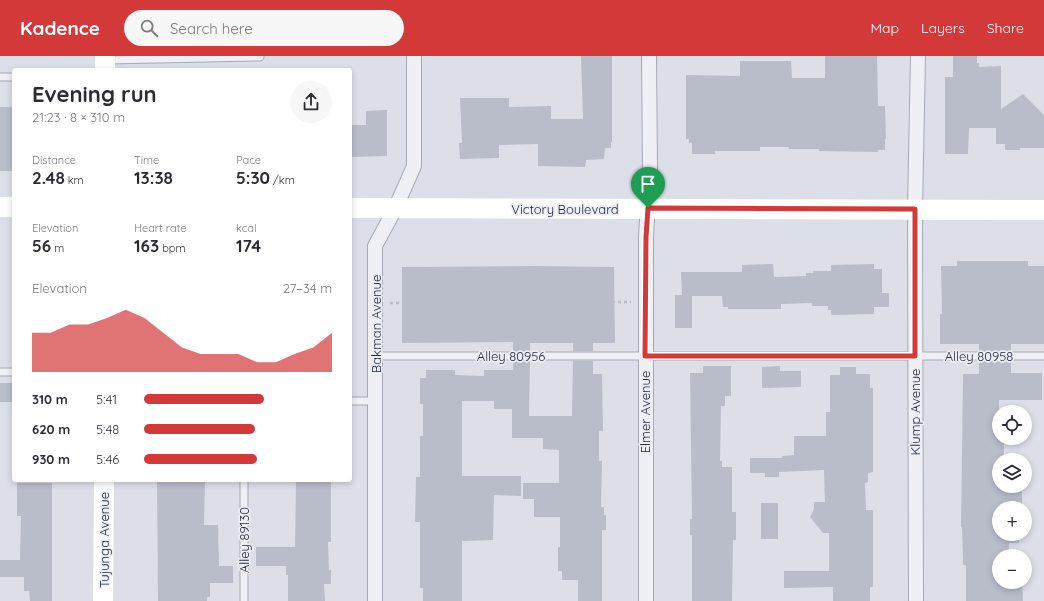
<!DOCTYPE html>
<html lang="en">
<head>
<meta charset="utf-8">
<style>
  :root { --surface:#fff; --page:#f7f7f7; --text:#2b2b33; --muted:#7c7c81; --accent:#d4393a }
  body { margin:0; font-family:Quicksand,sans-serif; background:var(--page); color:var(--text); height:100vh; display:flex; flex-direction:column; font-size:15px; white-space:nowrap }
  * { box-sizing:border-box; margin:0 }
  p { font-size:13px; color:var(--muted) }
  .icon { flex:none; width:22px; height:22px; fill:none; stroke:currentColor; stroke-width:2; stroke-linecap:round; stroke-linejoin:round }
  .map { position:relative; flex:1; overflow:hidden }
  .details { position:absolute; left:12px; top:12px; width:340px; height:414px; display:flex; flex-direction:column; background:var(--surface); border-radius:4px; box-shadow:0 2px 6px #0003 }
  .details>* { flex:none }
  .fabs { position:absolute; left:992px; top:349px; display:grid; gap:8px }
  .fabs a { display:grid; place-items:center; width:40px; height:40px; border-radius:50%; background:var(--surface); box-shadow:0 2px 6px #0003; font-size:20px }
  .pin { position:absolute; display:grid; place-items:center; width:34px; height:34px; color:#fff; margin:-41px -17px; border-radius:50% 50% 50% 0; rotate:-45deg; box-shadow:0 0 4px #0007 }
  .pin .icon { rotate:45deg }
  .round { display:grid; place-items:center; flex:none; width:42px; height:42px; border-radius:21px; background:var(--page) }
  .headline { display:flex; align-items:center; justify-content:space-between; height:68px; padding:0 20px }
  h1 { font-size:22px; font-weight:700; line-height:30px }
  .stats { display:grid; grid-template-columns:repeat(3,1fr); gap:6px; height:68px; padding:4px 20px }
  .stats div { display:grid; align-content:center }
  .stats b { font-size:17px; font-weight:700 }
  .stats small { font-size:11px; font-weight:400 }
  .stats p { font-size:11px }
  .chart { height:112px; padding:8px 20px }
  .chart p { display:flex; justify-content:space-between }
  .chart svg { width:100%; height:72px; margin-top:4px; fill:var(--accent); opacity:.7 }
  ul { padding:0 20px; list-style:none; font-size:13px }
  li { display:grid; grid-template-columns:64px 48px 1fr; align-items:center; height:30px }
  li i { height:10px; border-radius:5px; background:var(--accent) }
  header { display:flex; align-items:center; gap:24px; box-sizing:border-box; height:56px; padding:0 20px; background:var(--accent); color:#fff }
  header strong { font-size:19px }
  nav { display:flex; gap:22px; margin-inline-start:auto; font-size:14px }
  .search { width:280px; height:36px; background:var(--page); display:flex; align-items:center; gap:10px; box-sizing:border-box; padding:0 14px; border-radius:22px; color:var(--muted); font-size:15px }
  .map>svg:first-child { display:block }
  .building { fill:#b9bdca }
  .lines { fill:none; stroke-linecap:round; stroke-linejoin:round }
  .lane-casing { stroke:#a5a9b4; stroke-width:9 }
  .street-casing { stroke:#a5a9b4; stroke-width:16 }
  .path { stroke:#babdc5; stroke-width:2.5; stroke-dasharray:3 3; stroke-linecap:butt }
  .lane { stroke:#eff0f5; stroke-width:7 }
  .street { stroke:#eff0f5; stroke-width:14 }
  .secondary { stroke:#fff; stroke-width:20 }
  .route-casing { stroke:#fff; stroke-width:8 }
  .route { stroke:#d4393a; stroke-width:5 }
  .labels { text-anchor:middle; stroke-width:3.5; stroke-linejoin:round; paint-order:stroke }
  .street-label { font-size:13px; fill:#252b3e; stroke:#ebeef5 }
</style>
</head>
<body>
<header>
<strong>Kadence</strong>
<div class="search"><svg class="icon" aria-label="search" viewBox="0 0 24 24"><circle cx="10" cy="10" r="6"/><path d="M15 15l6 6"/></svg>Search here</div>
<nav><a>Map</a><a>Layers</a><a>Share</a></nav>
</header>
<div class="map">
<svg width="1044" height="545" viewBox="0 0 1044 545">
  <rect width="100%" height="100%" fill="#dcdfe7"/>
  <!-- building -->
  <path class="building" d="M581,0H612V86H611V92H605L604,103L586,104L585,111L538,110V88L499,89V102L460,103L459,87H462L460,42H509V51L551,50V63H583Z
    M825,0H877L878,50H885L886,83H885V94H878V96L819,95V93H789V91H760V95H715V98H692V87H689V83H686V19L740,20V5H791L792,22H825Z
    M953,0H977V7H979V11L1001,10V53L1023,38L1044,59V92H1020V94H1005V88H996V72H969L968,98H945V21H953Z
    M0,51H14V115H0Z
    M387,54V100L350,101V69H366V55Z
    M957,205H1028V210H1044V288H1011V295H979V288H940V258H942L941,210H957Z
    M773,208L774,221L806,220V217H813V215H831V209L874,208V213H882V237H889V251H874V258L832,259L831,258V254H828V250H812V247L781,248V253H728V251H723L722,240H692V272H675V239H682L681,216H742V209Z
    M534,210L614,211L615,287H593V295H573V287H530V295H513V286L402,287V211Z
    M513,305H530L529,360H572L573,305H593V318H602L603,375H599V405H602L601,451H604V459H606V474H602V545H578V524H562V515H558V491H560V461H534V443H523V427H559V394L543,393V382H512V353H494V345H462V420H521V440L494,439L493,484L462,485V545H423V532H420V466H415L416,421H420V380H423V348H420V322H426V314H455V319L484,320V314H513Z
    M979,305H1011V317H1042V344H999V382H1004V402H1011V404H999V430H1021V436H1022V452H999V478H1019V487H1009V500H999V526H1022L1023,545H966V509H963V503L962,471H961L963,318H979Z
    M703,310H731V340H725V350H721L720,405H722V411H732V456H736V484H733L732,545H692V479H690V463H692L690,317H703Z
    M780,310V315H801V331L762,332V311Z
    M840,311H856V318H870V332H873V416L868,417V426L865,427L866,454H873V531H870V545H833V531L784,532V515H829V477H823L810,461L814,453V446H825L824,414L779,416V421H765V417H750V402H782V400L794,399V380H826V356H830V319H840Z
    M0,327H14V346H0Z
    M157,424L205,425L204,469H218L219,510H233V527H210V541H207V545H158Z
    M296,424H331V486H328L329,514H331V528H324L325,545H288V519H286V510H256V491H295Z
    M17,427H52V545H30L29,535H24V521H0V504H20L21,460H17Z
    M761,447H778V483H761Z"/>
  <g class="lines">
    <!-- lane casing -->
    <g class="lane-casing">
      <path id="lane" d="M107,4L260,1
        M0,21H14
        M376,300H1044
        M0,316H14
        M350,345H375
        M244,424V545"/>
    </g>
    <!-- street casing -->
    <g class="street-casing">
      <path id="street" d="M375,545V190L395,153L414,110V0
        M646,545V181L650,111L649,0
        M916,545L915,153L918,0"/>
    </g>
    <!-- path -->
    <path class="path" d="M390,247L631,246"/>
    <!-- lane -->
    <use href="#lane" class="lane"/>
    <!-- street -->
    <use href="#street" class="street"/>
    <!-- secondary -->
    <path class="secondary" d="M105,0V14
      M0,151H14
      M350,152L1044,154
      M103,545L104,424"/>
  </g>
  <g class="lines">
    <!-- route casing -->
    <g class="route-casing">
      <path id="route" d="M648,152L915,153V300H645L646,181Z"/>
    </g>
    <!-- route -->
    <use href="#route" class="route"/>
  </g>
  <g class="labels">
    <!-- street labels -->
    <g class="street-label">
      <text x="565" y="158">Victory Boulevard</text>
      <text transform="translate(376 268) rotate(-90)" y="5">Bakman Avenue</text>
      <text x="511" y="305">Alley 80956</text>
      <text x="979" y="305">Alley 80958</text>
      <text transform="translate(645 356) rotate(-90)" y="5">Elmer Avenue</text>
      <text transform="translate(915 356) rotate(-90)" y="5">Klump Avenue</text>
      <text transform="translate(104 484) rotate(-90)" y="5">Tujunga Avenue</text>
      <text transform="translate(244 484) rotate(-90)" y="5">Alley 89130</text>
    </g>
  </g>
</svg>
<div class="fabs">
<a><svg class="icon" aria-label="locate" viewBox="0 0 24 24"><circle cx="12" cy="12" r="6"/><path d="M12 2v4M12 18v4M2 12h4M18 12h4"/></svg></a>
<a><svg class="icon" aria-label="layers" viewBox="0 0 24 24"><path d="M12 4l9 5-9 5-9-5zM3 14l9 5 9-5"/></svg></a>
<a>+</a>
<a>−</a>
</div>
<div class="pin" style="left:648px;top:152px;background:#1e9e55"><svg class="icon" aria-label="arrive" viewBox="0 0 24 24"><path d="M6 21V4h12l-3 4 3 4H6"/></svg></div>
<section class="details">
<div class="headline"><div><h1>Evening run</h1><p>21:23 · 8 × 310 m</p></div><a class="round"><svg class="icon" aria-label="share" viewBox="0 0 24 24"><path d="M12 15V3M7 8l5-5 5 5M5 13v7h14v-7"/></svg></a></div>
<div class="stats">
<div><p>Distance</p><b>2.48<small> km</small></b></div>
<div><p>Time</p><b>13:38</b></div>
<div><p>Pace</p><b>5:30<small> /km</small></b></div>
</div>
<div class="stats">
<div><p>Elevation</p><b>56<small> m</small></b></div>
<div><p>Heart rate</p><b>163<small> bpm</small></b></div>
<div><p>kcal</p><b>174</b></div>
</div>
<div class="chart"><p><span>Elevation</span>27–34 m</p>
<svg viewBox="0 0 160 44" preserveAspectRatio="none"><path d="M0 44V20L10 20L20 15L30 15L40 11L50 6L60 11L70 20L80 29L90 33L100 33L110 33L120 38L130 38L140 33L150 29L160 20V44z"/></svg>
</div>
<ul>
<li><b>310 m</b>5:41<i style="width:64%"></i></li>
<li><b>620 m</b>5:48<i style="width:59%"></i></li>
<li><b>930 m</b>5:46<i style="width:60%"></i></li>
</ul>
</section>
</div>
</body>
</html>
